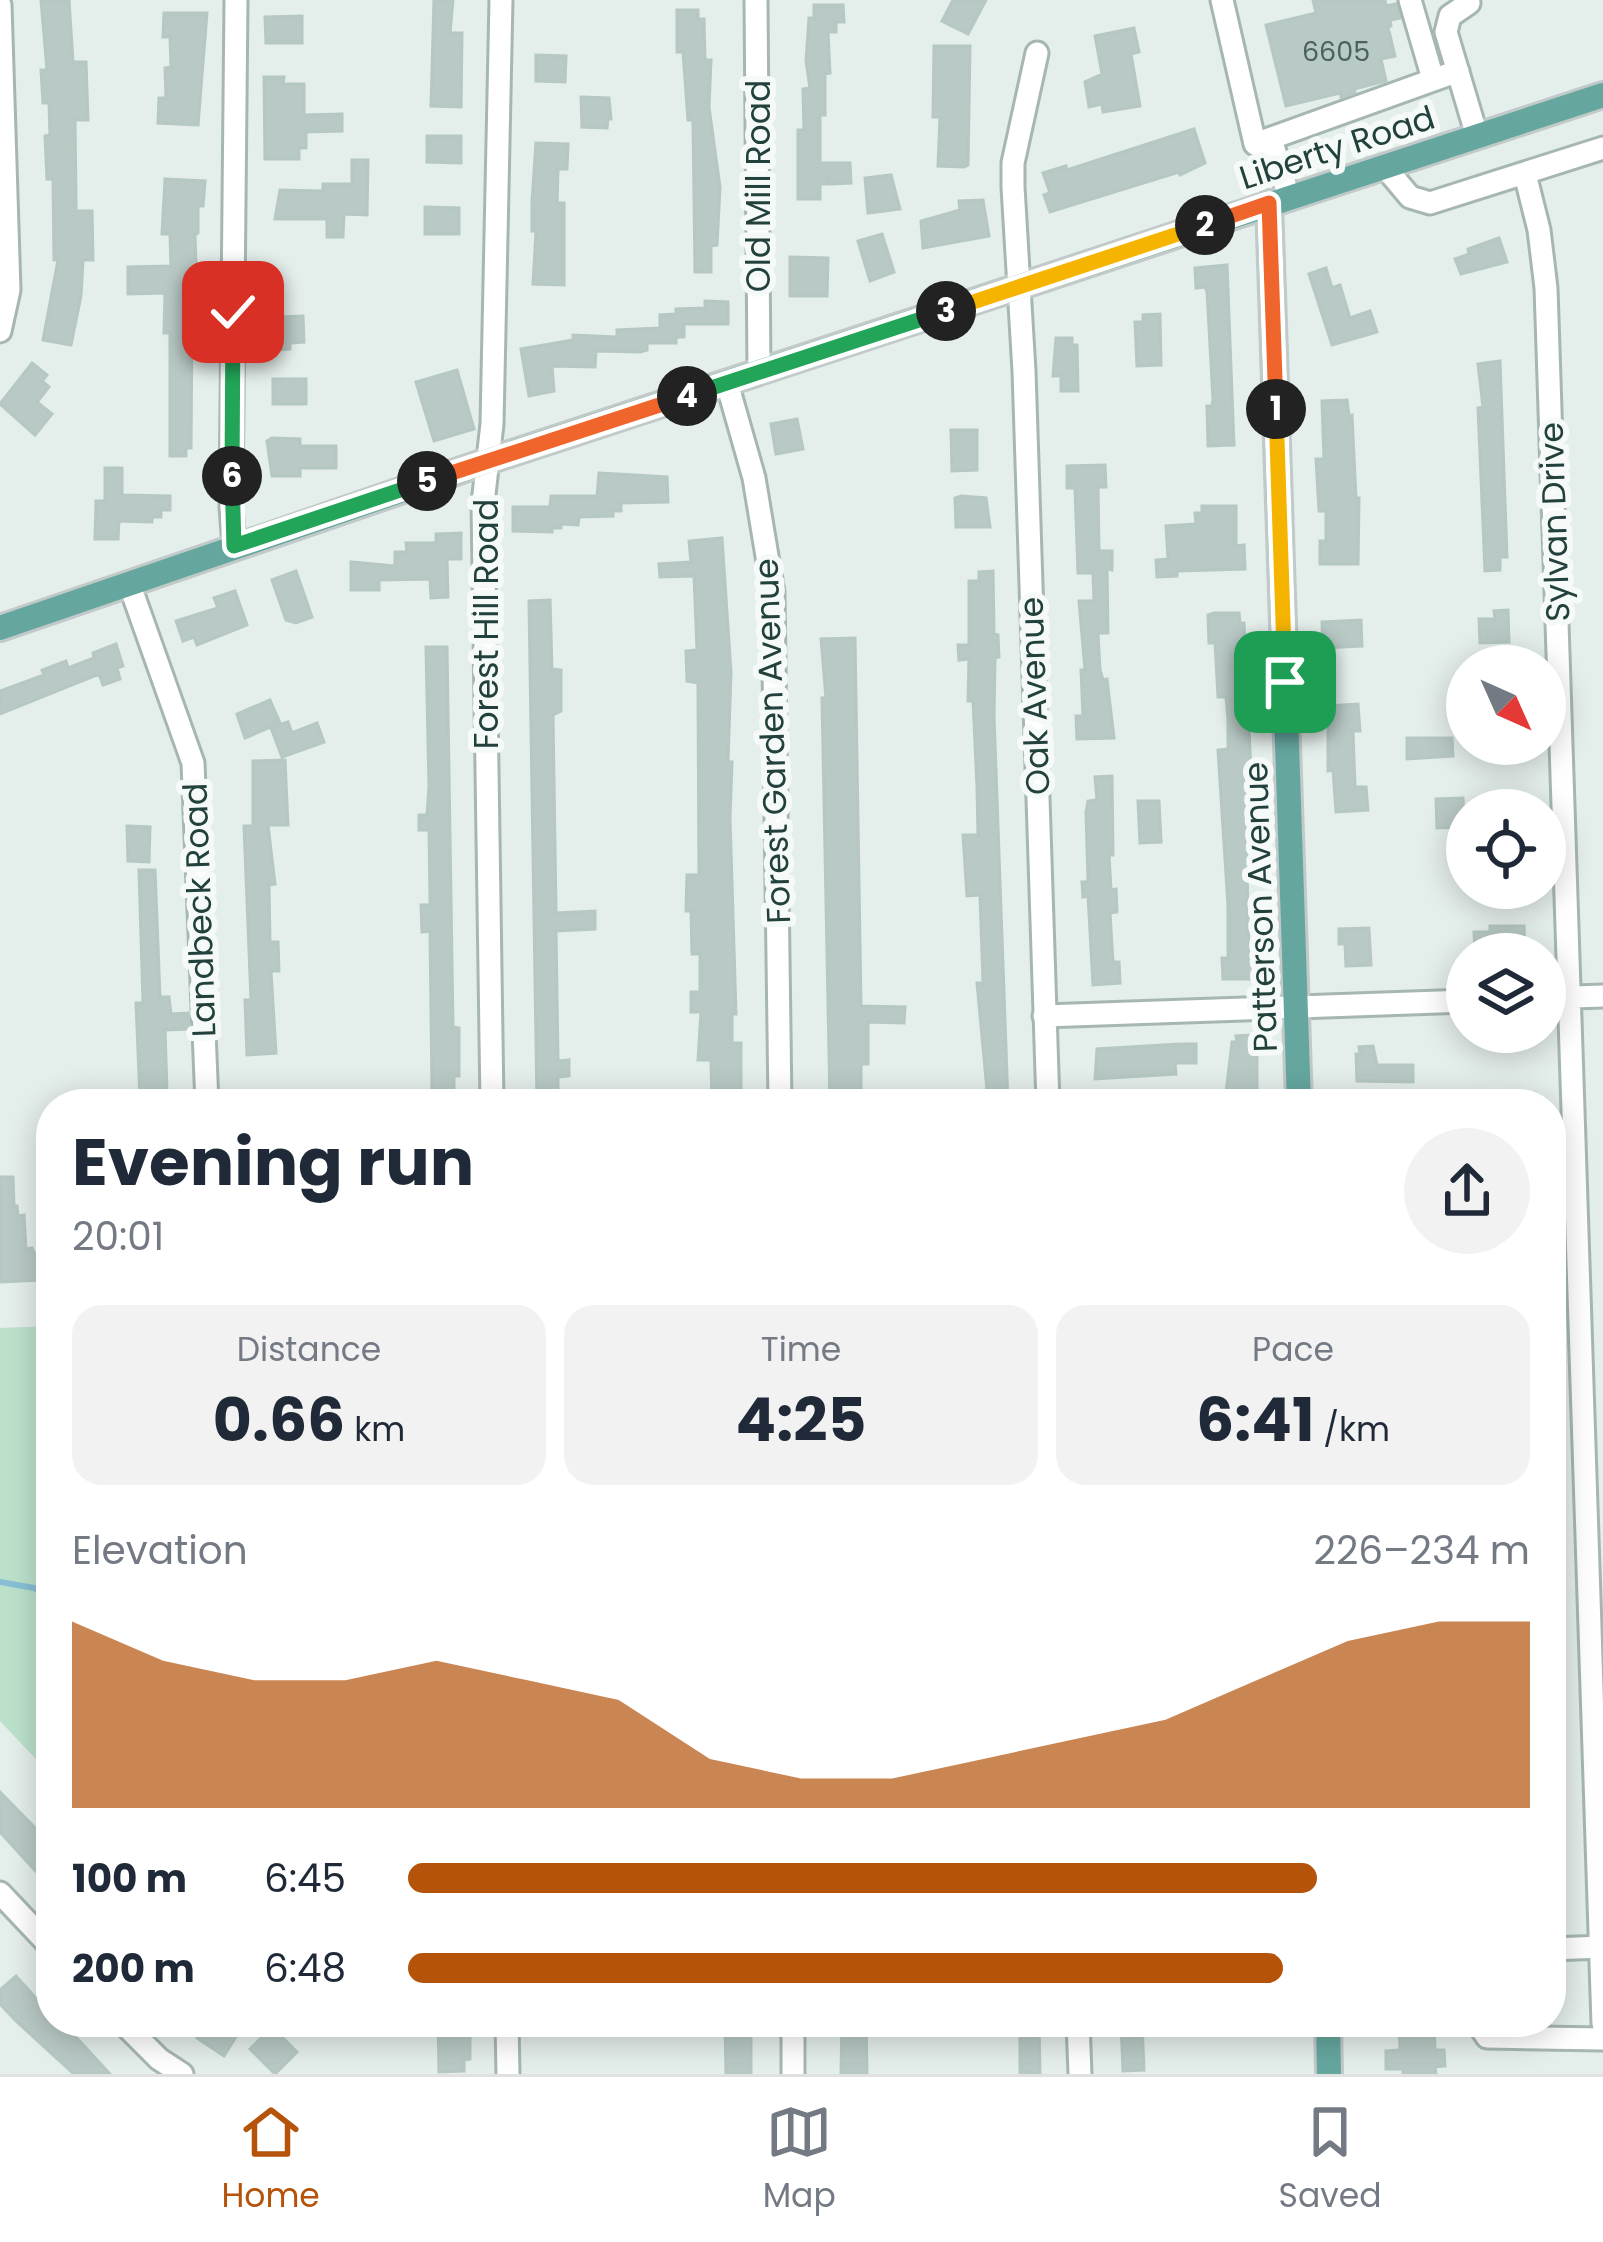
<!DOCTYPE html>
<html lang="en">
<head>
<meta charset="utf-8">
<style>
  :root { --surface:#fff; --page:#f2f2f3; --text:#1f2937; --muted:#747a83; --line:#e0e1e3; --accent:#b45309 }
  body { margin:0; font-family:Poppins,sans-serif; background:var(--page); color:var(--text); height:100vh; display:flex; flex-direction:column; font-size:45px; white-space:nowrap }
  * { box-sizing:border-box; margin:0 }
  p { font-size:39px; color:var(--muted) }
  .icon { flex:none; width:66px; height:66px; fill:none; stroke:currentColor; stroke-width:2; stroke-linecap:round; stroke-linejoin:round }
  .map { position:relative; flex:1; overflow:hidden }
  .drawer { position:absolute; left:36px; top:1089px; width:1530px; height:948px; display:flex; flex-direction:column; background:var(--surface); border-radius:48px; box-shadow:0 6px 30px #0003 }
  .drawer>* { flex:none }
  .needle { width:78px; rotate:135deg }
  .fabs { position:absolute; left:1446px; top:645px; display:grid; gap:24px }
  .fabs a { display:grid; place-items:center; width:120px; height:120px; border-radius:50%; background:var(--surface); box-shadow:0 6px 30px #0003; font-size:60px }
  .pin { position:absolute; display:grid; place-items:center; width:102px; height:102px; color:#fff; margin:-51px; border-radius:24px; box-shadow:0 6px 18px #0006 }
  .km { position:absolute; width:60px; height:60px; margin:-30px; border-radius:50%; background:#222; color:#fff; font-size:33px; line-height:60px; text-align:center }
  .round { display:grid; place-items:center; flex:none; width:126px; height:126px; border-radius:63px; background:var(--page) }
  .overview { display:flex; align-items:center; justify-content:space-between; height:204px; padding:0 36px }
  h1 { font-size:66px; font-weight:700; line-height:90px }
  .metrics { display:grid; grid-template-columns:repeat(3,1fr); gap:18px; height:204px; padding:12px 36px }
  .metrics div { display:grid; align-content:center; border-radius:30px; background:var(--page); text-align:center }
  .metrics b { font-size:60px; font-weight:700 }
  .metrics small { font-size:33px; font-weight:400 }
  .metrics p { font-size:33px }
  .chart { height:336px; padding:24px 36px }
  .chart p { display:flex; justify-content:space-between }
  .chart svg { width:100%; height:216px; margin-top:12px; fill:var(--accent); opacity:.7 }
  ul { padding:0 36px; list-style:none; font-size:39px }
  li { display:grid; grid-template-columns:192px 144px 1fr; align-items:center; height:90px }
  li i { height:30px; border-radius:15px; background:var(--accent) }
  .tabs { display:flex; justify-content:space-around; align-items:center; height:168px; border-top:3px solid var(--line); background:var(--surface); font-size:33px; color:var(--muted) }
  .tabs a { display:grid; justify-items:center; gap:6px }
  .tabs .current { color:var(--accent) }
  .map>svg:first-child { display:block }
  .green { fill:#bbe1cb }
  .lines { fill:none; stroke-linecap:round; stroke-linejoin:round }
  .stream { stroke:#88bfd6; stroke-width:6 }
  .building { fill:#b9c9c5; stroke:#b5c8c3; stroke-width:3 }
  .minor-casing { stroke:#a6b7b3; stroke-width:27 }
  .major-casing { stroke:#c1cac9; stroke-width:30 }
  .minor { stroke:#fff; stroke-width:21 }
  .major { stroke:#65a79f; stroke-width:24 }
  .split-1-casing { stroke:#fff; stroke-width:24 }
  .split-2-casing { stroke:#fff; stroke-width:24 }
  .split-3-casing { stroke:#fff; stroke-width:24 }
  .split-4-casing { stroke:#fff; stroke-width:24 }
  .split-5-casing { stroke:#fff; stroke-width:24 }
  .split-6-casing { stroke:#fff; stroke-width:24 }
  .split-7-casing { stroke:#fff; stroke-width:24 }
  .split-1 { stroke:#f5b400; stroke-width:15 }
  .split-2 { stroke:#f0652b; stroke-width:15 }
  .split-3 { stroke:#f5b400; stroke-width:15 }
  .split-4 { stroke:#22a559; stroke-width:15 }
  .split-5 { stroke:#f0652b; stroke-width:15 }
  .split-6 { stroke:#22a559; stroke-width:15 }
  .split-7 { stroke:#22a559; stroke-width:15 }
  .labels { text-anchor:middle; stroke-width:12; stroke-linejoin:round; paint-order:stroke }
  .number-label { font-size:27px; fill:#48635f }
  .street-label { font-size:33px; fill:#22413d; stroke:#f5faf8 }
</style>
</head>
<body>
<div class="map">
<svg width="1603" height="2074" viewBox="0 0 1603 2074">
  <rect width="100%" height="100%" fill="#e4eeeb"/>
  <!-- green -->
  <path class="green" d="M51,1326V1775L0,1721V1328Z"/>
  <g class="lines">
    <!-- stream -->
    <path class="stream" d="M0,1582L34,1588L51,1598"/>
  </g>
  <!-- building -->
  <path class="building" d="M41,0H69L73,62H86L88,120H75L76,202V211H92L93,260H83L81,296L71,345L43,340L58,260H54L53,179H47L45,136L50,135L49,103H43L41,70H47Z
    M434,0H453L450,33H462L461,107L431,106Z
    M953,0H986L968,34L942,21Z
    M1313,0H1385L1386,6L1396,4L1400,18L1390,20L1391,26L1388,27L1395,56L1381,59L1386,81L1354,89L1355,92L1341,97L1340,93L1286,106L1266,25L1316,13Z
    M814,5H843L844,22H836V32H828L830,73L825,74V115H820V163H850L851,183L831,184L828,177V184H820V199H798V130H804L803,89L810,88L806,61L809,18H814Z
    M677,10H698V19H704L705,60H711L709,107L720,187L717,245L711,246V272H695L693,120H688L683,52H677Z
    M164,13H207L198,125L158,123L159,98H166L165,68L171,67L170,37H163Z
    M302,16V43H266L265,17Z
    M1134,28L1139,52L1131,54L1140,106L1103,112L1102,104L1089,107L1085,82L1102,74L1095,36Z
    M934,46H970L968,165L964,167L938,166L940,117H933Z
    M536,55L566,56L565,82L536,81Z
    M264,77H284L283,84H304V115L342,114V131L306,132V148H299V159H265Z
    M581,97L609,98L611,119H608L607,128L582,127Z
    M1194,129L1205,163L1180,175L1179,172L1050,212L1044,195L1050,193L1043,173L1066,166L1067,170Z
    M427,136H461V163L427,162Z
    M536,143L568,144L567,169H558L557,203H564V285L533,284L536,231H532V202Z
    M352,160H368L367,215L344,214L343,237H327V219H275L280,190L323,191V184H352Z
    M891,175L900,209L868,213L865,178Z
    M165,179L205,181L203,206H198V233L195,235L198,320L192,323L191,448H186V456H170V333H164L165,293L128,294V267L171,266L170,234H162Z
    M983,200L989,236L923,248L921,221L960,210L959,201Z
    M425,207L459,208V234H425Z
    M882,234L894,272L870,281L858,241Z
    M1499,238L1507,262L1461,274L1455,259L1469,254L1468,249Z
    M790,257L828,258L827,296H790Z
    M1227,265L1234,445L1208,446L1207,406H1212L1213,399L1207,292L1205,287L1196,288L1195,268Z
    M1326,268L1332,288L1340,285L1350,318L1370,311L1377,332L1332,345L1309,274Z
    M705,301L728,302V324H684V337H676V343H647V350L640,352L596,351L595,367L552,366L554,391L529,396L521,349L573,340V335L617,337V330L660,328V315L676,314V309L705,308Z
    M1160,314L1161,365L1137,366L1135,322H1143V315Z
    M303,316L304,342L290,343V349L276,350L275,328H280V317Z
    M1056,338H1072V345H1077L1078,391H1061V376H1053Z
    M1500,361L1507,557H1500V570L1485,571L1478,408L1483,407L1478,364Z
    M32,363L47,375L42,381L49,387L37,402L52,414L35,435L0,404Z
    M457,370L474,429L434,441L416,382Z
    M273,379H306V404H273Z
    M1347,400L1349,416L1352,415L1356,498H1359L1358,564H1320V541H1326V511H1319L1316,459H1324L1322,401Z
    M797,419L803,449L776,454L771,424Z
    M951,430H977V470L952,471Z
    M272,438L300,439V446H336V468H300V476H272L267,441Z
    M1105,465L1106,487H1098L1099,551H1112V570L1107,569L1108,633H1098L1100,670L1103,680L1107,679L1114,738L1077,739L1076,716H1083L1081,670H1085L1079,601H1094L1093,573H1078L1075,488H1067V466Z
    M105,468H122V495L170,496V510H161V517H152V522L119,521L118,539H95L96,501H105Z
    M599,473L667,477L668,502L621,503V511H613V516L579,517L578,525L561,524V528H552V532L513,531V507H550L551,496H597Z
    M961,496L986,498L990,527H956L955,498Z
    M1202,506H1236V546L1244,545L1245,569L1177,571V576L1157,577L1156,560L1168,559L1166,526L1196,524L1195,513H1202Z
    M461,533V559H447L448,597L431,598L430,579L379,580V590H351V562L395,566V552H407L406,543H436V534Z
    M722,538L731,672L728,762H732L730,818L736,1014H732V1043H741V1104H712L711,1060H698L701,1012H691V992H700V954H692L691,911H686L687,875H699L698,683L687,681L686,651L697,650L694,576L660,577L659,564L691,562L689,541Z
    M296,571L312,617L296,623L286,620L272,580Z
    M993,571L994,633L998,635L999,657L995,658L994,716L1008,1104H980V1091L987,1090L977,983H983L980,895L967,896L963,835H978L977,787L973,701H968L969,659L959,660L958,645H969V581H979V572Z
    M235,591L247,625L197,645L194,637L183,641L176,621L218,608L214,598Z
    M550,600L552,669L561,670V711L553,715L556,913L595,911V929L556,931L558,1061L569,1060V1076L558,1077V1104H537L529,601Z
    M1508,610L1509,642L1480,643L1479,619H1495L1494,611Z
    M1214,613H1239L1240,623H1244L1251,772L1245,773L1249,958L1257,960L1258,977L1251,979H1223L1222,958H1228V906L1218,750L1228,749V719L1226,697H1218L1215,643H1209L1208,615Z
    M1361,620L1362,646L1323,648L1322,622Z
    M855,638L861,1006L905,1007L904,1023L868,1022V1064H861V1104H830L822,698H826L821,639Z
    M116,644L123,666L117,668L120,679L103,685L99,674L0,714V691L44,675L42,670L66,661L68,668L94,658L93,653Z
    M426,647H447L453,1027L459,1028V1076H454V1090H432L430,931L422,932L421,905H430V897L429,830H419V815H427L429,787Z
    M270,700L280,723L245,738L237,714Z
    M1358,704L1360,731H1353L1355,787H1366L1368,810L1336,812L1333,770L1328,771V706Z
    M288,722L292,733L317,723L324,742L282,757L271,728Z
    M1407,738H1452L1453,756L1407,759Z
    M285,760L288,825H268L275,884L269,885L270,942H278L279,971H271L276,1053L247,1055L245,1000H251L244,826H253V761Z
    M1112,776L1113,855H1109L1111,890L1116,889L1117,912L1110,913L1113,962H1119L1120,983L1093,985L1088,896L1083,897L1082,882H1088L1086,812L1088,801L1097,800L1095,777Z
    M1463,798L1464,827L1437,828L1436,799Z
    M1138,801H1159L1161,842L1140,843Z
    M127,826L150,827L149,862L128,861Z
    M139,870H155L160,997H169L171,1014L188,1013L189,1029L165,1030L167,1092H163V1098L140,1099L136,1003H143Z
    M1490,926H1524L1525,954H1475L1474,932H1490Z
    M1369,928L1371,965L1346,966L1345,944H1339V929Z
    M1253,1035L1254,1042H1257V1091L1226,1093L1232,1042H1237L1236,1036Z
    M1180,1044H1196V1063H1175L1176,1074L1095,1079L1097,1049Z
    M1373,1046L1377,1065H1413V1082L1357,1081L1356,1054H1360L1359,1047Z
    M0,1177H13L14,1206H17L18,1216L24,1215L26,1249L32,1248L39,1264L40,1280L0,1282Z
    M0,1792L51,1844V1888L0,1832Z
    M16,1976L51,2015V2022H62L110,2074H74L15,2020L0,2004V1990Z
    M207,2022H224L239,2032L224,2056L197,2038Z
    M438,2022H470V2059L464,2060V2071L439,2072Z
    M725,2022H751V2074H726Z
    M842,2022H866L867,2074H841Z
    M1020,2022H1039L1040,2073H1020Z
    M1121,2022H1142L1144,2070L1123,2071Z
    M1399,2022H1434L1435,2050H1444L1445,2066L1435,2067L1436,2074H1403V2069H1386V2051L1400,2050Z
    M272,2027L297,2052L275,2074L250,2049Z"/>
  <g class="lines">
    <!-- minor casing -->
    <g class="minor-casing">
      <path id="minor" d="M756,0L759,372
        M1222,0L1255,144L1458,71
        M1410,0L1433,79
        M1469,3L1450,16L1446,32L1477,136
        M0,5L9,290L0,331
        M1037,53L1013,163V187L1024,371L1048,1104
        M1271,139L1289,197
        M1384,166L1410,197L1430,203L1603,148
        M1525,174L1539,230L1546,288L1603,2024
        M727,383L754,478L773,592L780,1104
        M234,546L231,507L236,0
        M129,583L193,763L207,1104
        M1545,998L1603,996
        M1044,1016L1467,1001
        M492,1104L483,503L492,424L501,0
        M0,1893L51,1947
        M1551,1949L1603,1947
        M122,2022L159,2059L182,2074
        M507,2022L508,2074
        M793,2022V2074
        M1078,2022L1080,2074
        M1477,2022L1487,2037L1603,2039"/>
    </g>
    <!-- major casing -->
    <g class="major-casing">
      <path id="major" d="M1269,203L1299,1104
        M0,628L488,461L1603,95
        M1328,2022L1329,2074"/>
    </g>
    <!-- minor -->
    <use href="#minor" class="minor"/>
    <!-- major -->
    <use href="#major" class="major"/>
  </g>
  <g class="lines">
    <!-- split-1 casing -->
    <g class="split-1-casing">
      <path id="split-1" d="M1276,409L1285,682"/>
    </g>
    <!-- split-2 casing -->
    <g class="split-2-casing">
      <path id="split-2" d="M1205,225L1269,203L1276,409"/>
    </g>
    <!-- split-3 casing -->
    <g class="split-3-casing">
      <path id="split-3" d="M946,311L1205,225"/>
    </g>
    <!-- split-4 casing -->
    <g class="split-4-casing">
      <path id="split-4" d="M687,396L946,311"/>
    </g>
    <!-- split-5 casing -->
    <g class="split-5-casing">
      <path id="split-5" d="M427,481L687,396"/>
    </g>
    <!-- split-6 casing -->
    <g class="split-6-casing">
      <path id="split-6" d="M232,476L234,546L427,481"/>
    </g>
    <!-- split-7 casing -->
    <g class="split-7-casing">
      <path id="split-7" d="M232,476L233,312"/>
    </g>
    <!-- split-1 -->
    <use href="#split-1" class="split-1"/>
    <!-- split-2 -->
    <use href="#split-2" class="split-2"/>
    <!-- split-3 -->
    <use href="#split-3" class="split-3"/>
    <!-- split-4 -->
    <use href="#split-4" class="split-4"/>
    <!-- split-5 -->
    <use href="#split-5" class="split-5"/>
    <!-- split-6 -->
    <use href="#split-6" class="split-6"/>
    <!-- split-7 -->
    <use href="#split-7" class="split-7"/>
  </g>
  <g class="labels">
    <!-- number labels -->
    <g class="number-label">
      <text x="1336" y="61">6605</text>
    </g>
    <!-- street labels -->
    <g class="street-label">
      <text transform="translate(1337 147) rotate(-18)" y="12">Liberty Road</text>
      <text transform="translate(758 186) rotate(-90)" y="12">Old Mill Road</text>
      <text transform="translate(1554 522) rotate(-92)" y="12">Sylvan Drive</text>
      <text transform="translate(486 624) rotate(-90)" y="12">Forest Hill Road</text>
      <text transform="translate(1034 696) rotate(-92)" y="12">Oak Avenue</text>
      <text transform="translate(772 741) rotate(-92)" y="12">Forest Garden Avenue</text>
      <text transform="translate(1260 907) rotate(-92)" y="12">Patterson Avenue</text>
      <text transform="translate(199 910) rotate(-92)" y="12">Landbeck Road</text>
    </g>
  </g>
</svg>
<div class="fabs">
<a><svg class="needle" viewBox="-14 -14 28 28"><path d="M0-13l5 13h-10z" fill="#e53935"/><path d="M0 13l5-13h-10z" fill="#747a83"/></svg></a>
<a><svg class="icon" aria-label="locate" viewBox="0 0 24 24"><circle cx="12" cy="12" r="6"/><path d="M12 2v4M12 18v4M2 12h4M18 12h4"/></svg></a>
<a><svg class="icon" aria-label="layers" viewBox="0 0 24 24"><path d="M12 4l9 5-9 5-9-5zM3 14l9 5 9-5"/></svg></a>
</div>
<div class="pin" style="left:1285px;top:682px;background:#1e9e55"><svg class="icon" aria-label="arrive" viewBox="0 0 24 24"><path d="M6 21V4h12l-3 4 3 4H6"/></svg></div>
<div class="pin" style="left:233px;top:312px;background:#d93025"><svg class="icon" aria-label="check" viewBox="0 0 24 24"><path d="M5 12l5 5 9-10"/></svg></div>
<b class="km" style="left:1276px;top:409px">1</b>
<b class="km" style="left:1205px;top:225px">2</b>
<b class="km" style="left:946px;top:311px">3</b>
<b class="km" style="left:687px;top:396px">4</b>
<b class="km" style="left:427px;top:481px">5</b>
<b class="km" style="left:232px;top:476px">6</b>
<section class="drawer">
<div class="overview"><div><h1>Evening run</h1><p>20:01</p></div><a class="round"><svg class="icon" aria-label="share" viewBox="0 0 24 24"><path d="M12 15V3M7 8l5-5 5 5M5 13v7h14v-7"/></svg></a></div>
<div class="metrics">
<div><p>Distance</p><b>0.66<small> km</small></b></div>
<div><p>Time</p><b>4:25</b></div>
<div><p>Pace</p><b>6:41<small> /km</small></b></div>
</div>
<div class="chart"><p><span>Elevation</span>226–234 m</p>
<svg viewBox="0 0 160 44" preserveAspectRatio="none"><path d="M0 44V6L10 14L20 18L30 18L40 14L50 18L60 22L70 34L80 38L90 38L100 34L110 30L120 26L130 18L140 10L150 6L160 6V44z"/></svg>
</div>
<ul>
<li><b>100 m</b>6:45<i style="width:81%"></i></li>
<li><b>200 m</b>6:48<i style="width:78%"></i></li>
</ul>
</section>
</div>
<nav class="tabs">
<a class="current"><svg class="icon" aria-label="home" viewBox="0 0 24 24"><path d="M3 11l9-7 9 7M6 9v11h12V9"/></svg>Home</a>
<a><svg class="icon" aria-label="map" viewBox="0 0 24 24"><path d="M3 6l6-2 6 2 6-2v14l-6 2-6-2-6 2zM9 4v14M15 6v14"/></svg>Map</a>
<a><svg class="icon" aria-label="saved" viewBox="0 0 24 24"><path d="M7 4h10v16l-5-4-5 4z"/></svg>Saved</a>
</nav>
</body>
</html>
